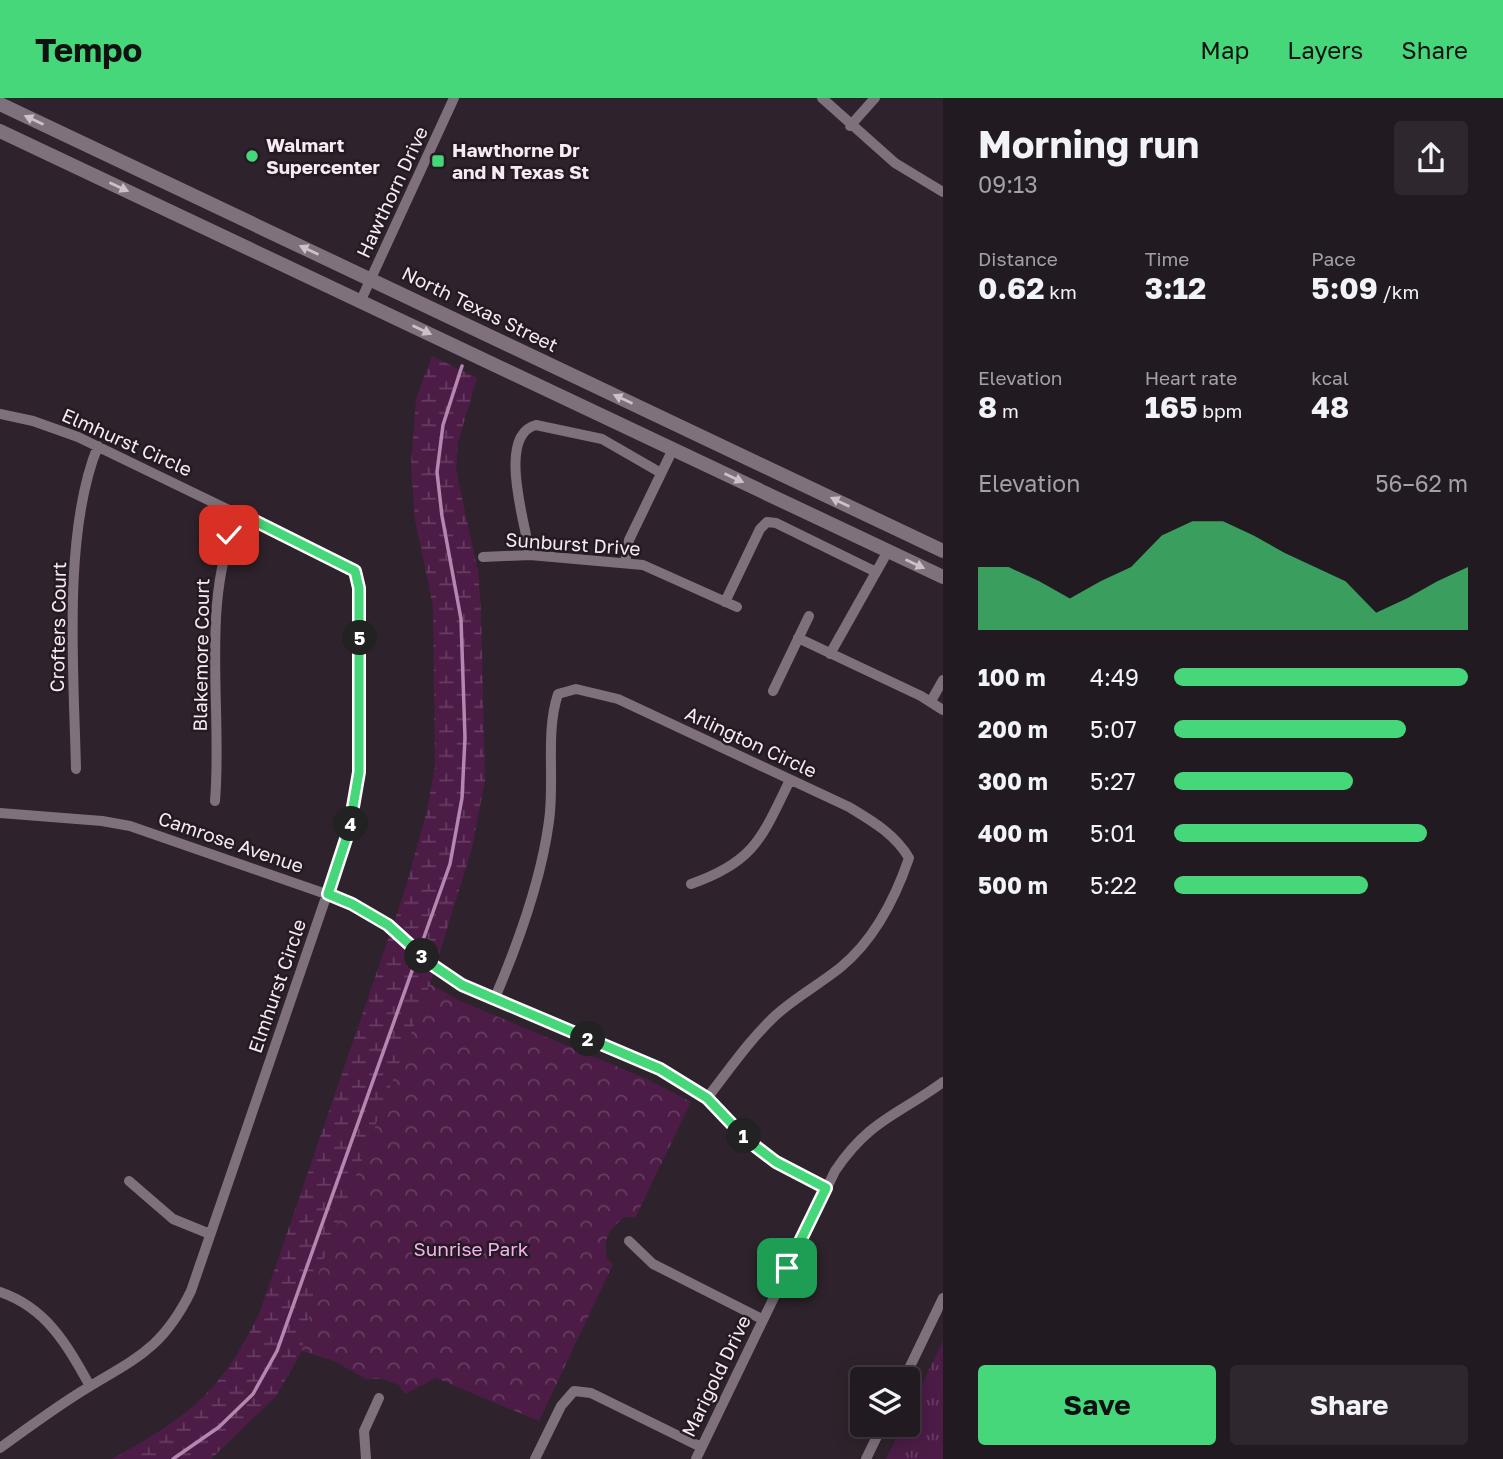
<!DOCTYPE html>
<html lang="en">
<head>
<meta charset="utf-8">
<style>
  :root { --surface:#221a21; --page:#2e272e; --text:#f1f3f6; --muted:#a2a1a5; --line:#3f383f; --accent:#45d77a }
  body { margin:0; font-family:"Golos Text",sans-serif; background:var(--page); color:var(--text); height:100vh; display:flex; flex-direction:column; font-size:26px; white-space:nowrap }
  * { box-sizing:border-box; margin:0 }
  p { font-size:23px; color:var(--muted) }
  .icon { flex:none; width:38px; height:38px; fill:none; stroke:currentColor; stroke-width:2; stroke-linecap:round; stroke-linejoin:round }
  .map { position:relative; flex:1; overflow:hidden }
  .panel { display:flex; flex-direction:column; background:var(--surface); width:560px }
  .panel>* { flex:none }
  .tools { position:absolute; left:850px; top:1269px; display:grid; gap:14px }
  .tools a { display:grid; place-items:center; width:70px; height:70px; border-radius:7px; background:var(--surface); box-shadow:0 4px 18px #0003,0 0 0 2px var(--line); font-size:35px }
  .pin { position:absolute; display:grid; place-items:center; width:60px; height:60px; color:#fff; margin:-30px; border-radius:14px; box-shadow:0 4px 10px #0006 }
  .km { position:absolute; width:35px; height:35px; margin:-18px; border-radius:50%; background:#222; color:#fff; font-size:19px; line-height:35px; text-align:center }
  .round { display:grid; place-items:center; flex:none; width:74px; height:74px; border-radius:7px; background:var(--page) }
  .summary { display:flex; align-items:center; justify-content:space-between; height:119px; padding:0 35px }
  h1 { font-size:38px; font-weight:700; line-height:52px }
  .metrics { display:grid; grid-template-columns:repeat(3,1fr); gap:10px; height:119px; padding:7px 35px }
  .metrics div { display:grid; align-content:center }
  .metrics b { font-size:30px; font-weight:700 }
  .metrics small { font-size:19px; font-weight:400 }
  .metrics p { font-size:19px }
  .chart { height:196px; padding:14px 35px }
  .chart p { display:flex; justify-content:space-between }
  .chart svg { width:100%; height:126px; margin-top:7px; fill:var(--accent); opacity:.7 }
  .primary-button { display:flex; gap:14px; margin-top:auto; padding:14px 35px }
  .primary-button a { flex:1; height:80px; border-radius:7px; background:var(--accent); color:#111; font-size:28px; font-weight:700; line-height:80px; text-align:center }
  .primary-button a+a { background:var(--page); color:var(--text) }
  ul { padding:0 35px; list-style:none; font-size:23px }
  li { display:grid; grid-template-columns:112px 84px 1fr; align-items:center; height:52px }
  li i { height:18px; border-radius:9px; background:var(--accent) }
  header { display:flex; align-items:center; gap:42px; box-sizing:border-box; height:98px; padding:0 35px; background:var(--accent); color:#111 }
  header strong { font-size:33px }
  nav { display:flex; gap:38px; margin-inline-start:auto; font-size:24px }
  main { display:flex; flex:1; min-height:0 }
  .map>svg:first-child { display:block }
  .grass { fill:url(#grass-tufts) }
  .wetland { fill:url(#wetland-marsh) }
  .park { fill:url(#park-crowns) }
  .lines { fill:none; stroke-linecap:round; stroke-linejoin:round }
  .stream { stroke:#b587b0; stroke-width:3.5 }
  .minor { stroke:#7e717c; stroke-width:10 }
  .secondary { stroke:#7e717c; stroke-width:14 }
  .oneway { fill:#cbc1c9 }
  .route-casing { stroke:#fff; stroke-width:14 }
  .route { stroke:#45d77a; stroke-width:9 }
  .poi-dot { fill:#45d77a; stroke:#241a23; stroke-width:2.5 }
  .labels { text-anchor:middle; stroke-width:5; stroke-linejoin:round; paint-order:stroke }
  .poi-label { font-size:19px; font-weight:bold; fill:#f4ecf2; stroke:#241a23; text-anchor:start }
  .street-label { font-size:19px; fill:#f4ecf2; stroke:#241a23 }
  .park-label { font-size:19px; fill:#f7b1ed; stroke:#241a23 }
</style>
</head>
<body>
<header>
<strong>Tempo</strong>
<nav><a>Map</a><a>Layers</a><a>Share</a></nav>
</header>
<main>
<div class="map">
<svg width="943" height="1361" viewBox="0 0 943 1361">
  <defs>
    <pattern id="grass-tufts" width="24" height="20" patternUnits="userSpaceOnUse" patternTransform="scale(1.75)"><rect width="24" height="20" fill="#4c1c47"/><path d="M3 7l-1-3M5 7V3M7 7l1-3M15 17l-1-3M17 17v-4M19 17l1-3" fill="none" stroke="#663d62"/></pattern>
    <pattern id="wetland-marsh" width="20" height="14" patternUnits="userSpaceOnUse" patternTransform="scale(1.75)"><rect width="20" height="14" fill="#4c1c47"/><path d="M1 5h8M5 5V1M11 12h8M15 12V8" fill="none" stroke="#663d62"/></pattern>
    <pattern id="park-crowns" width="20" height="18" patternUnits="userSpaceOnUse" patternTransform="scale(1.75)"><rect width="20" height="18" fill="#4c1c47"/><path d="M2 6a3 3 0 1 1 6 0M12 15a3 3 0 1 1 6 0" fill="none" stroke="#663d62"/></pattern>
  </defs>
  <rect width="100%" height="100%" fill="#2e232c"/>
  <!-- grass -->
  <path class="grass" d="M943,1243V1361H886L903,1327L908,1326V1315Z"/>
  <!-- wetland -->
  <path class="wetland" d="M432,258L477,280L458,344L456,372L478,474L481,514L485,682L472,750L430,886L317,1179L302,1253L276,1298L211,1361H112C190,1318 223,1293 261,1211L405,792L427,712L435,669L433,508L415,422L411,367L416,301Z"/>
  <!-- park -->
  <path class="park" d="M430,886L458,902L647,981L691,1004L635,1120L625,1119C608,1131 603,1141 607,1161L613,1166L539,1323L436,1280L405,1296L399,1287L383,1281H366L334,1263L302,1253L317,1179Z"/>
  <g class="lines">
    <!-- stream -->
    <path class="stream" d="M173,1361L219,1329L253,1296L277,1253L450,766L462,700L465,640L461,521L442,418L437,374L443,327L462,268"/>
    <!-- minor -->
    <path class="minor" d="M822,0L895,65L943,94
      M850,28L875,0
      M361,202L454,0
      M0,316L33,323L78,339L355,473C362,508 360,545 360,581C360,632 362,682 349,732L191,1193C161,1254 133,1261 79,1295C52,1312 26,1331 0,1350
      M530,457C526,428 496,337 536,327L602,341L661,375
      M483,459L530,457L643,467L737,509
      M625,465L629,442L673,351
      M725,504L760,431L767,424L776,425L874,473
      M798,540L921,598L943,612
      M830,556L888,453
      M773,593L809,518
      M931,603L943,582
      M76,671C74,577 62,435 98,348
      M215,703C223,608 199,504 239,415
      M0,715L102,723L130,728L352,805L394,832L431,866L462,887L660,971L707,1000L747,1042L776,1064L826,1090
      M691,786C755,764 762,739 790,682
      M494,902C518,846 541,784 549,723C555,682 545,635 558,596L576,591L618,601L849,709C872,723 895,736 909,760C895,801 875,841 841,869C820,886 796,899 776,917C750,941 729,972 707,1000
      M129,1083L173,1121L210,1136
      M629,1143L653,1166L762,1221
      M0,1194C47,1210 67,1247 90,1288
      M904,1281L943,1200
      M366,1361L364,1333L379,1300
      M535,1361L561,1308L574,1293L591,1295L701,1349
      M696,1361L835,1073C869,1022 898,1017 943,984
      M866,1361L883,1326"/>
    <!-- secondary -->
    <path class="secondary" d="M0,6L943,453
      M0,33L943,479"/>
  </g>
  <!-- one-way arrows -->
  <defs><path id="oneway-solid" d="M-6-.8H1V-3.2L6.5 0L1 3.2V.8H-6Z" transform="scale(1.75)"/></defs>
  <g class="oneway">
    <use href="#oneway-solid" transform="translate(34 22) rotate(-155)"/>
    <use href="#oneway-solid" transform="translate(119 89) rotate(25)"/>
    <use href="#oneway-solid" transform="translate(309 152) rotate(-155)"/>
    <use href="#oneway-solid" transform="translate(422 232) rotate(25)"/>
    <use href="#oneway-solid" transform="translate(623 301) rotate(-155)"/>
    <use href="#oneway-solid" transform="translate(734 380) rotate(25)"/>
    <use href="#oneway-solid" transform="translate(840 404) rotate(-154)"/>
    <use href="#oneway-solid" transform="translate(915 466) rotate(25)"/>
  </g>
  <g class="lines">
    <!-- route casing -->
    <g class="route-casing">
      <path id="route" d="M229,437L239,415L355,473L359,490V674L349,732L328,796L352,806L388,827L431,866L462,887L660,971L707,1000L747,1042L776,1064L826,1090L787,1170"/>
    </g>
    <!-- route -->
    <use href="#route" class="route"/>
  </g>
  <!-- markers -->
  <g class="poi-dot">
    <circle cx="252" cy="58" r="7"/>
    <rect x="431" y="56" width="14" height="14" rx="3.5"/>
  </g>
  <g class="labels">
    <!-- poi labels -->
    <g class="poi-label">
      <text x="266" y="54">Walmart<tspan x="266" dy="22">Supercenter</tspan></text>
      <text x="452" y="59">Hawthorne Dr<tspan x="452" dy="22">and N Texas St</tspan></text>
    </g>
    <!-- street labels -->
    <g class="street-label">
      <text transform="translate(392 94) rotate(-65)" y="7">Hawthorn Drive</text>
      <text transform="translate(480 211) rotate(26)" y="7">North Texas Street</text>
      <text transform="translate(127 344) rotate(24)" y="7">Elmhurst Circle</text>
      <text transform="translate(573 446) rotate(4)" y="7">Sunburst Drive</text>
      <text transform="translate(58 529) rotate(-89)" y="7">Crofters Court</text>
      <text transform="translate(201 557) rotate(-89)" y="7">Blakemore Court</text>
      <text transform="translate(751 644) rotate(25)" y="7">Arlington Circle</text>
      <text transform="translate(231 744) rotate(19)" y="7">Camrose Avenue</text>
      <text transform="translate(277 888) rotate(-71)" y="7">Elmhurst Circle</text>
      <text transform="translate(716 1278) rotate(-64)" y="7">Marigold Drive</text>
    </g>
    <!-- park labels -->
    <g class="park-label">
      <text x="471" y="1158">Sunrise Park</text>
    </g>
  </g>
</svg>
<div class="tools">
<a><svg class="icon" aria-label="layers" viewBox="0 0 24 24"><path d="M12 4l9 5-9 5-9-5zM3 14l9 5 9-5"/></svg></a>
</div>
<div class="pin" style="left:787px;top:1170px;background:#1e9e55"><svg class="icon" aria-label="arrive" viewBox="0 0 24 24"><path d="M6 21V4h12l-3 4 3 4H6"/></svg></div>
<div class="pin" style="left:229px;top:437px;background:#d93025"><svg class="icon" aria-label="check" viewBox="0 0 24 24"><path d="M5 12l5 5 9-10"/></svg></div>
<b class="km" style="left:744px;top:1038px">1</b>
<b class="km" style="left:588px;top:941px">2</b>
<b class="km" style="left:422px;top:858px">3</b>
<b class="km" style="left:351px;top:726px">4</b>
<b class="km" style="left:360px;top:540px">5</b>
</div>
<section class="panel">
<div class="summary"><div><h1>Morning run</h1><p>09:13</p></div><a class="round"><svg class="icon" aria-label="share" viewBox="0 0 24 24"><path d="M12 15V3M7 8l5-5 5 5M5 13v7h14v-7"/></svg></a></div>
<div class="metrics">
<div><p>Distance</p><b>0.62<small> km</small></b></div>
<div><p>Time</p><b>3:12</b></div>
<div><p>Pace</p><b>5:09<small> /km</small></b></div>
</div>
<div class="metrics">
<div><p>Elevation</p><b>8<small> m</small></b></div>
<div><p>Heart rate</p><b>165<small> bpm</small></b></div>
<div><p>kcal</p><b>48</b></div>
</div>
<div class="chart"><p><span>Elevation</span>56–62 m</p>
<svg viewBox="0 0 160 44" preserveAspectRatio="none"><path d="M0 44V22L10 22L20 27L30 33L40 27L50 22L60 11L70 6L80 6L90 11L100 17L110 22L120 27L130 38L140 33L150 27L160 22V44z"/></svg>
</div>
<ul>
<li><b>100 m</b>4:49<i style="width:100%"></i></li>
<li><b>200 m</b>5:07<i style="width:79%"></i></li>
<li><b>300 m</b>5:27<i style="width:61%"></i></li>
<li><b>400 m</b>5:01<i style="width:86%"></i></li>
<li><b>500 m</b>5:22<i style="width:66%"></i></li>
</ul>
<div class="primary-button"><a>Save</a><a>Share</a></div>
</section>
</main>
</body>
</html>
